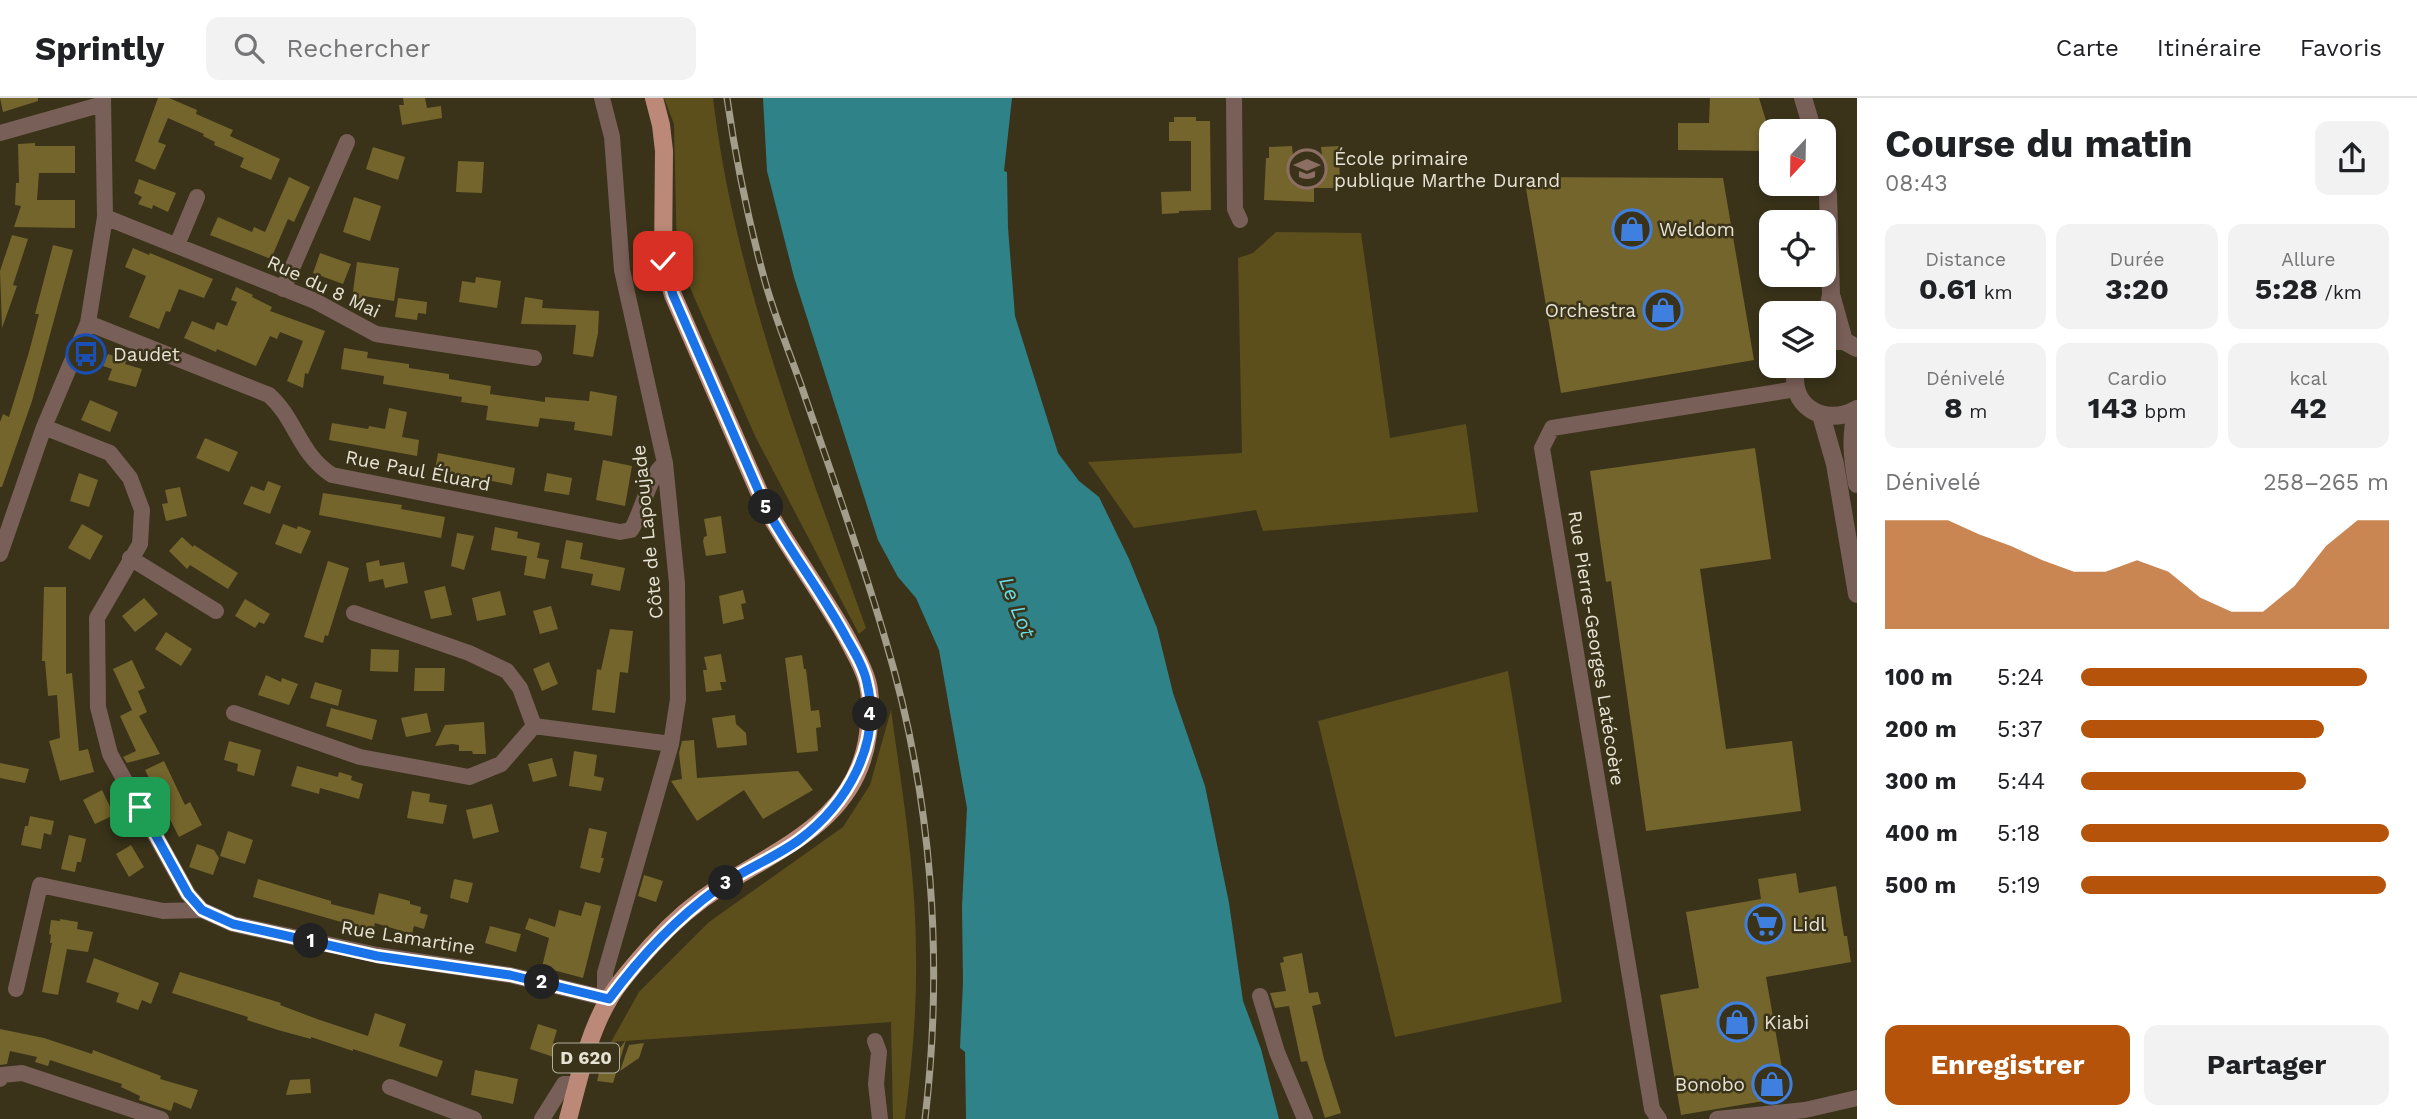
<!DOCTYPE html>
<html lang="fr">
<head>
<meta charset="utf-8">
<style>
  :root { --surface:#fff; --page:#f2f2f2; --text:#202124; --muted:#757577; --line:#e0e0e0; --accent:#b45309 }
  body { margin:0; font-family:"Work Sans",sans-serif; background:var(--page); color:var(--text); height:100vh; display:flex; flex-direction:column; font-size:26px; white-space:nowrap }
  * { box-sizing:border-box; margin:0 }
  p { font-size:23px; color:var(--muted) }
  .icon { flex:none; width:38px; height:38px; fill:none; stroke:currentColor; stroke-width:2; stroke-linecap:round; stroke-linejoin:round }
  .map { position:relative; flex:1; overflow:hidden }
  .drawer { display:flex; flex-direction:column; background:var(--surface); width:560px }
  .drawer>* { flex:none }
  .needle { width:46px; rotate:202deg }
  .controls { position:absolute; left:1759px; top:21px; display:grid; gap:14px }
  .controls a { display:grid; place-items:center; width:77px; height:77px; border-radius:14px; background:var(--surface); box-shadow:0 4px 10px #0003; font-size:35px }
  .pin { position:absolute; display:grid; place-items:center; width:60px; height:60px; color:#fff; margin:-30px; border-radius:14px; box-shadow:0 4px 10px #0006 }
  .km { position:absolute; width:35px; height:35px; margin:-18px; border-radius:50%; background:#222; color:#fff; font-size:19px; line-height:35px; text-align:center }
  .round { display:grid; place-items:center; flex:none; width:74px; height:74px; border-radius:14px; background:var(--page) }
  .summary { display:flex; align-items:center; justify-content:space-between; height:119px; padding:0 28px }
  h1 { font-size:38px; font-weight:700; line-height:52px }
  .stats { display:grid; grid-template-columns:repeat(3,1fr); gap:10px; height:119px; padding:7px 28px }
  .stats div { display:grid; align-content:center; border-radius:14px; background:var(--page); text-align:center }
  .stats b { font-size:30px; font-weight:700 }
  .stats small { font-size:19px; font-weight:400 }
  .stats p { font-size:19px }
  .chart { height:196px; padding:14px 28px }
  .chart p { display:flex; justify-content:space-between }
  .chart svg { width:100%; height:126px; margin-top:7px; fill:var(--accent); opacity:.7 }
  .button { display:flex; gap:14px; margin-top:auto; padding:14px 28px }
  .button a { flex:1; height:80px; border-radius:14px; background:var(--accent); color:#fff; font-size:28px; font-weight:700; line-height:80px; text-align:center }
  .button a+a { background:var(--page); color:var(--text) }
  ul { padding:0 28px; list-style:none; font-size:23px }
  li { display:grid; grid-template-columns:112px 84px 1fr; align-items:center; height:52px }
  li i { height:18px; border-radius:9px; background:var(--accent) }
  header { display:flex; align-items:center; gap:42px; box-sizing:border-box; height:98px; padding:0 35px; background:var(--surface); border-bottom:2px solid var(--line) }
  header strong { font-size:33px }
  nav { display:flex; gap:38px; margin-inline-start:auto; font-size:24px }
  .search { width:490px; height:63px; background:var(--page); display:flex; align-items:center; gap:18px; box-sizing:border-box; padding:0 24px; border-radius:14px; color:var(--muted); font-size:26px }
  main { display:flex; flex:1; min-height:0 }
  .map>svg:first-child { display:block }
  .green { fill:#5c4f1c }
  .water { fill:#2f8288 }
  .building { fill:#74652c }
  .lines { fill:none; stroke-linecap:round; stroke-linejoin:round }
  .minor { stroke:#785f57; stroke-width:16 }
  .tertiary { stroke:#785f57; stroke-width:18 }
  .primary { stroke:#bc8979; stroke-width:18 }
  .rail-casing { stroke:#a39d8b; stroke-width:7 }
  .rail { stroke:#3a331a; stroke-width:4.5; stroke-dasharray:13; stroke-linecap:butt }
  .route-casing { stroke:#fff; stroke-width:14 }
  .route { stroke:#1a73e8; stroke-width:9 }
  .labels { text-anchor:middle; stroke-width:5; stroke-linejoin:round; paint-order:stroke }
  .shield { fill:#3a331a; stroke:#b3ae9c; stroke-width:2 }
  .shield-label { font-size:18px; font-weight:bold; fill:#e7e3d4 }
  .poi-label { font-size:19px; fill:#e7e3d4; stroke:#3a331a; text-anchor:start }
  .street-label { font-size:19px; fill:#e7e3d4; stroke:#3a331a }
  .water-label { font-size:21px; font-style:italic; fill:#65dee7; stroke:#3a331a }
</style>
</head>
<body>
<header>
<strong>Sprintly</strong>
<div class="search"><svg class="icon" aria-label="search" viewBox="0 0 24 24"><circle cx="10" cy="10" r="6"/><path d="M15 15l6 6"/></svg>Rechercher</div>
<nav><a>Carte</a><a>Itinéraire</a><a>Favoris</a></nav>
</header>
<main>
<div class="map">
<svg width="1857" height="1021" viewBox="0 0 1857 1021">
  <rect width="100%" height="100%" fill="#3a331a"/>
  <!-- green -->
  <path class="green" d="M664,0H713C735,184 804,356 866,530L859,536L755,338L677,160L674,26Z
    M1276,134L1361,135L1390,340L1466,326L1478,414L1263,433L1256,412L1134,430L1088,364L1242,355L1238,160L1253,155Z
    M1508,573L1562,904L1395,939L1318,623Z
    M891,612C902,692 916,774 916,856C917,911 912,966 905,1021H893L891,924L611,944L639,894L709,824L843,729L870,687Z"/>
  <!-- water -->
  <path class="water" d="M763,0H1012L1004,73L1007,74L1008,130L1015,218L1058,355L1079,383L1099,399L1129,461L1157,530L1173,595L1205,688L1229,805L1243,903L1261,951L1279,1021H966L965,954L960,950L963,884L962,808L967,710L939,552L916,500L898,479L878,442L794,179L767,73Z"/>
  <!-- building -->
  <path class="building" d="M0,0H38V3L3,14Z
    M158,0H169L197,12L196,16L233,32L230,38L280,61L271,82L240,69L244,60L214,47L215,44L203,38L204,36L168,20L158,44L166,47L155,72L135,63Z
    M403,0H425L427,10L441,8L442,20L402,27L399,7H404Z
    M1710,0H1759L1771,39V53L1678,52V25H1709Z
    M1174,19H1196V23H1210L1211,112L1179,113V115L1162,116L1161,94L1191,93V43H1169V24H1174Z
    M35,45V48H75V75H39L37,102H75V130L14,129L21,108L15,107L16,85H19L18,46Z
    M1292,48L1293,58L1322,57L1321,49L1339,48L1340,90H1314V104L1264,102L1266,60H1269V49Z
    M373,49L405,59L398,82L366,71Z
    M458,63L484,64L482,95L456,94Z
    M289,79L310,89L294,124L288,121L271,161L210,137L218,119L252,134L254,129L265,134Z
    M1524,79L1723,80L1754,262L1561,295Z
    M139,81L176,95L168,114L153,107L152,111L138,106L142,99L134,95Z
    M354,99L381,108L370,143L343,134Z
    M12,137L28,141L13,187L17,188L2,230L0,173Z
    M53,147L73,152L32,303L2,389H0V324L3,316L9,319L29,254L39,216H35Z
    M133,150L149,157L150,155L213,181L204,200L179,191L170,214L166,213L159,231L129,219L146,178L125,169Z
    M320,155L351,166L343,186L313,175Z
    M357,164L399,170L394,203L364,198V203L352,201Z
    M476,179L501,183L497,210L459,204L462,183L475,185Z
    M236,189L253,197L252,199L272,209L270,213L325,233L308,276L305,275L303,290L287,283L303,243L280,234L277,241L270,238L256,268L217,251L216,254L184,240L192,223L214,232L217,224L227,228L237,204L231,202Z
    M525,199L543,202L542,210L599,213L598,235L593,259L573,256L576,227L521,226Z
    M398,200L427,204L426,216L418,215L417,222L395,219Z
    M344,250L368,254L367,260L409,266V270L449,276V281L491,288L490,296L545,304V299L589,303L590,293L617,298L612,338L574,332L575,324L540,320L538,329L486,322L488,308L461,304L462,299L383,286L384,278L341,271Z
    M108,256L127,262L125,266L142,271L136,289L108,282L112,271L103,268Z
    M90,302L118,314L110,334L81,322Z
    M389,310L407,314L402,339L419,342L417,358L329,342L332,325L368,331L369,328L385,331Z
    M205,340L238,354L229,374L196,360Z
    M1755,350L1771,461L1700,471L1726,651L1792,643L1801,713L1646,733L1611,483L1606,484L1590,373Z
    M438,355L515,370L512,387L435,372Z
    M603,362L632,368L625,408L596,402Z
    M79,375L98,382L89,409L70,403Z
    M547,375L572,380L569,397L544,393Z
    M268,383L281,388L270,416L243,406L251,388L264,393Z
    M180,389L187,418L166,423L162,406L168,405L165,392Z
    M323,395L402,407L401,411L445,419L441,440L319,417Z
    M721,418L726,455L706,458L703,443L704,439L707,438L704,421Z
    M82,426L103,438L90,462L68,450Z
    M283,426L297,431L298,428L311,433L301,456L275,446Z
    M495,429L518,434L517,440L540,445L537,460L491,452Z
    M457,435L474,438L464,472L451,468Z
    M182,439L193,449L194,447L238,475L228,491L190,467L187,471L169,453Z
    M566,442L583,445L580,461L625,470L620,493L591,487L593,476L561,470Z
    M527,458L549,462L545,481L524,477Z
    M379,462L380,468L404,464L408,485L385,490L383,481L369,484L366,465Z
    M328,463L349,470L328,538L325,537L323,545L304,539Z
    M445,488L452,517L431,521L424,493Z
    M44,489H66V576L72,575L79,653L88,651L94,674L60,683L49,643L60,640L57,597L48,598L45,563H42Z
    M743,492L746,505L741,506L744,521L723,526L719,498Z
    M500,493L506,517L477,523L472,500Z
    M144,500L158,516L135,534L122,518Z
    M245,501L270,516L264,526L259,524L255,530L235,518Z
    M551,508L558,531L540,536L533,513Z
    M610,531L633,533L628,575L620,574L615,615L592,612L597,571L601,572Z
    M166,534L192,551L181,568L155,551Z
    M371,551L399,552L398,574L370,573Z
    M721,556L726,584H720L722,592L706,594L703,572H707L704,559Z
    M802,557L804,571H806L811,613L819,612L821,629L816,630L818,653L797,655L785,560Z
    M132,562L145,590L138,593L147,614L139,618L160,656L127,665L123,659L136,653L120,618L132,612L113,571Z
    M549,564L558,586L542,593L533,571Z
    M415,570H445L444,593H414Z
    M266,577L281,584L282,580L298,586L289,607L258,597Z
    M315,584L342,592L338,608L310,600Z
    M331,610L377,622L372,642L326,628Z
    M427,615L431,634L406,639L401,620Z
    M735,617L736,626L746,635L747,647L717,650L712,620Z
    M484,624L486,656H473L472,653H459V647L452,646L435,648L445,627Z
    M694,642L697,680L798,673L813,692L763,721L744,692L697,723L671,683L682,681L679,655L682,643Z
    M229,643L261,652L254,678L237,673L238,666L224,662Z
    M574,653L597,657L594,678L604,680L601,693L569,688Z
    M552,660L557,678L533,684L528,666Z
    M164,663L185,707L190,704L202,727L179,739L145,672Z
    M0,665L29,671L25,685L0,680Z
    M297,668L338,679L339,674L352,678L351,682L363,686L359,701L320,690L319,696L291,688Z
    M102,692L114,717L95,726L83,702Z
    M412,693L430,696L429,704L447,707L443,726L407,720Z
    M492,706L499,734L473,741L466,712Z
    M30,718L54,723L51,737L44,735L41,751L21,747L25,728H28Z
    M589,730L607,734L601,760H604L600,775L580,770Z
    M228,733L253,742L245,766L220,758Z
    M69,737L86,741L81,764H77L75,774L61,771Z
    M197,746L214,752L219,760L213,777L189,769Z
    M131,747L144,769L129,779L116,756Z
    M1796,775L1799,795L1836,788L1844,838H1847L1851,864L1766,879L1787,999L1681,1017L1660,897L1699,890L1686,814L1761,801L1758,781Z
    M644,777L663,783L656,804L638,798Z
    M258,781L331,803V806L374,817L379,795L410,803V806L421,809L420,815L428,817L424,831L414,828L412,836L375,825L373,833L253,799Z
    M454,781L473,785L468,805L450,800Z
    M585,804L601,808L583,880L542,869L549,840L525,831L529,820L555,829L559,812L581,818Z
    M60,821L78,824L77,831L93,834L88,854L67,851L58,897L42,894L52,845H50L51,837L49,836L51,822L60,823Z
    M490,828L521,836L516,854L485,845Z
    M1302,855L1309,895L1318,894L1321,906L1312,908L1324,961L1341,1015L1325,1020L1307,963L1301,964L1289,908L1275,910L1270,895L1286,893L1280,865L1284,864L1283,859Z
    M94,860L159,885L151,906L142,902L138,912L116,904L119,895L86,884Z
    M180,874L281,905L280,907L317,921L368,938L375,915L406,926L399,948L443,963L437,979L353,951V953L311,939V941L278,932L247,922L248,919L172,895Z
    M538,926L557,932L553,945L575,951L571,965L530,951Z
    M0,931L44,940L92,956L93,952L161,978L160,981L198,992L191,1011L174,1004L171,1013L139,1002L140,998L121,989L122,986L50,962L48,968L35,964L37,959L10,953L7,966L0,967Z
    M626,942L613,985L597,983L600,971H604Z
    M644,945L639,960L620,973L629,947Z
    M475,972L518,981L513,1006L471,997Z
    M310,981L311,995L286,997L290,982Z"/>
  <g class="lines">
    <!-- minor -->
    <path class="minor" d="M602,0L612,39L622,172L665,365L677,485L678,601L671,646L605,875V890L609,901
      M1234,0L1235,111L1240,122
      M0,35L103,6
      M105,119L315,203L376,236L534,260
      M177,147L197,99
      M283,191L347,44
      M88,225L269,297C296,321 299,356 332,377L620,434L631,432C643,413 648,378 665,365
      M44,329L110,355L130,380L142,412L140,446L97,520L98,609L110,656L188,796L202,812L233,826L377,857L510,877L609,901
      M0,456L44,329L88,225L105,119L103,0
      M130,460L216,513
      M354,515L469,555L507,573L520,590L534,628
      M234,615L360,659L469,679L501,666L534,628L671,646
      M16,891L40,787L163,813L202,812
      M1260,898L1277,954L1305,1021
      M875,943L879,954L876,986L880,1021
      M0,981L2,977L22,975L161,1021
      M390,989L474,1021
      M542,1021L564,986H578
      M1659,1021L1652,1011L1542,350L1552,330L1796,291
      M1717,1021L1805,1012L1857,1000"/>
    <!-- tertiary -->
    <path class="tertiary" d="M1803,0L1813,33
      M1824,76L1828,97L1831,197L1824,229
      M1832,200L1844,243
      M1824,243H1844L1857,250
      M1797,268C1786,307 1824,330 1857,311
      M1857,311C1850,338 1852,358 1857,386
      M1821,317L1835,366L1857,496"/>
    <!-- primary -->
    <path class="primary" d="M568,1021C579,981 588,936 609,901C620,882 637,864 652,847C671,826 696,804 720,789C783,748 857,721 868,636C870,618 872,600 867,583C863,568 854,554 847,540C822,495 791,454 766,410L673,197L663,163L664,53L661,27L654,0"/>
    <!-- rail casing -->
    <g class="rail-casing">
      <path id="rail" d="M727,0C736,63 749,126 766,187C776,221 789,254 801,287C830,372 861,457 886,544C932,698 944,862 925,1021"/>
    </g>
    <!-- rail -->
    <use href="#rail" class="rail"/>
  </g>
  <g class="lines">
    <!-- route casing -->
    <g class="route-casing">
      <path id="route" d="M140,709L188,796L202,812L233,826L377,858L510,877L609,901C640,859 674,822 717,791C742,772 773,761 799,742C847,706 882,646 867,585C864,570 855,555 847,541C823,496 791,455 766,410L673,197L663,163"/>
    </g>
    <!-- route -->
    <use href="#route" class="route"/>
  </g>
  <!-- icons -->
  <defs>
    <g id="school-ring" transform="scale(2.0125)"><circle r="9.5" fill="#3a331a" stroke="#8d6e63" stroke-width="1.5"/><path d="M0-5L7-2L0 1L-7-2ZM-4 1L0 2.5L4 1V4Q0 6-4 4Z" fill="#8d6e63"/></g>
    <g id="shop-ring" transform="scale(2.0125)"><circle r="9.5" fill="#3a331a" stroke="#3f7fe0" stroke-width="1.5"/><path d="M-5-2.5h2.3a2.7 3.5 0 0 1 5.4 0H5L5.5 6h-11ZM-1.5-2.5h3a1.5 2.3 0 0 0-3 0Z" fill="#3f7fe0"/></g>
    <g id="bus-ring" transform="scale(2.0125)"><circle r="9.5" fill="#3a331a" stroke="#1a4fb4" stroke-width="1.5"/><path d="M-5-6H5V4H4V6H2V4H-2V6H-4V4H-5ZM-3.5-4V0h7V-4ZM-3.5 1.2v1.5H-2V1.2ZM2 1.2v1.5H3.5V1.2Z" fill="#1a4fb4"/></g>
    <g id="supermarket-ring" transform="scale(2.0125)"><circle r="9.5" fill="#3a331a" stroke="#3f7fe0" stroke-width="1.5"/><path d="M-6-5.5h2.5l.6 2H6L4.5 2H-2.5L-4.4-4H-6ZM-1.5 3.2a1.3 1.3 0 1 0 .1 0ZM3 3.2a1.3 1.3 0 1 0 .1 0Z" fill="#3f7fe0"/></g>
  </defs>
  <g fill-rule="evenodd">
    <use href="#school-ring" x="1307" y="71"/>
    <use href="#shop-ring" x="1632" y="131"/>
    <use href="#shop-ring" x="1663" y="212"/>
    <use href="#bus-ring" x="86" y="256"/>
    <use href="#supermarket-ring" x="1765" y="826"/>
    <use href="#shop-ring" x="1737" y="924"/>
    <use href="#shop-ring" x="1772" y="986"/>
  </g>
  <g class="labels">
    <!-- shield labels -->
    <rect class="shield" x="553" y="945.5" width="66" height="29" rx="5"/>
    <g class="shield-label">
      <text x="586" y="966">D 620</text>
    </g>
    <!-- poi labels -->
    <g class="poi-label">
      <text x="1334" y="67">École primaire<tspan x="1334" dy="22">publique Marthe Durand</tspan></text>
      <text x="1659" y="138">Weldom</text>
      <text x="1636" y="219" text-anchor="end">Orchestra</text>
      <text x="113" y="263">Daudet</text>
      <text x="1792" y="833">Lidl</text>
      <text x="1764" y="931">Kiabi</text>
      <text x="1745" y="993" text-anchor="end">Bonobo</text>
    </g>
    <!-- street labels -->
    <g class="street-label">
      <text transform="translate(324 188) rotate(25)" y="7">Rue du 8 Mai</text>
      <text transform="translate(418 372) rotate(11)" y="7">Rue Paul Éluard</text>
      <text transform="translate(647 434) rotate(-96)" y="7">Côte de Lapoujade</text>
      <text transform="translate(1597 550) rotate(81)" y="7">Rue Pierre-Georges Latécoère</text>
      <text transform="translate(408 839) rotate(9)" y="7">Rue Lamartine</text>
    </g>
    <!-- water labels -->
    <g class="water-label">
      <text transform="translate(1017 509) rotate(68)" y="7">Le Lot</text>
    </g>
  </g>
</svg>
<div class="controls">
<a><svg class="needle" viewBox="-14 -14 28 28"><path d="M0-13l5 13h-10z" fill="#e53935"/><path d="M0 13l5-13h-10z" fill="#757577"/></svg></a>
<a><svg class="icon" aria-label="locate" viewBox="0 0 24 24"><circle cx="12" cy="12" r="6"/><path d="M12 2v4M12 18v4M2 12h4M18 12h4"/></svg></a>
<a><svg class="icon" aria-label="layers" viewBox="0 0 24 24"><path d="M12 4l9 5-9 5-9-5zM3 14l9 5 9-5"/></svg></a>
</div>
<div class="pin" style="left:140px;top:709px;background:#1e9e55"><svg class="icon" aria-label="arrive" viewBox="0 0 24 24"><path d="M6 21V4h12l-3 4 3 4H6"/></svg></div>
<div class="pin" style="left:663px;top:163px;background:#d93025"><svg class="icon" aria-label="check" viewBox="0 0 24 24"><path d="M5 12l5 5 9-10"/></svg></div>
<b class="km" style="left:311px;top:843px">1</b>
<b class="km" style="left:542px;top:884px">2</b>
<b class="km" style="left:726px;top:785px">3</b>
<b class="km" style="left:870px;top:616px">4</b>
<b class="km" style="left:766px;top:409px">5</b>
</div>
<section class="drawer">
<div class="summary"><div><h1>Course du matin</h1><p>08:43</p></div><a class="round"><svg class="icon" aria-label="share" viewBox="0 0 24 24"><path d="M12 15V3M7 8l5-5 5 5M5 13v7h14v-7"/></svg></a></div>
<div class="stats">
<div><p>Distance</p><b>0.61<small> km</small></b></div>
<div><p>Durée</p><b>3:20</b></div>
<div><p>Allure</p><b>5:28<small> /km</small></b></div>
</div>
<div class="stats">
<div><p>Dénivelé</p><b>8<small> m</small></b></div>
<div><p>Cardio</p><b>143<small> bpm</small></b></div>
<div><p>kcal</p><b>42</b></div>
</div>
<div class="chart"><p><span>Dénivelé</span>258–265 m</p>
<svg viewBox="0 0 160 44" preserveAspectRatio="none"><path d="M0 44V6L10 6L20 6L30 11L40 15L50 20L60 24L70 24L80 20L90 24L100 33L110 38L120 38L130 29L140 15L150 6L160 6V44z"/></svg>
</div>
<ul>
<li><b>100 m</b>5:24<i style="width:93%"></i></li>
<li><b>200 m</b>5:37<i style="width:79%"></i></li>
<li><b>300 m</b>5:44<i style="width:73%"></i></li>
<li><b>400 m</b>5:18<i style="width:100%"></i></li>
<li><b>500 m</b>5:19<i style="width:99%"></i></li>
</ul>
<div class="button"><a>Enregistrer</a><a>Partager</a></div>
</section>
</main>
</body>
</html>
